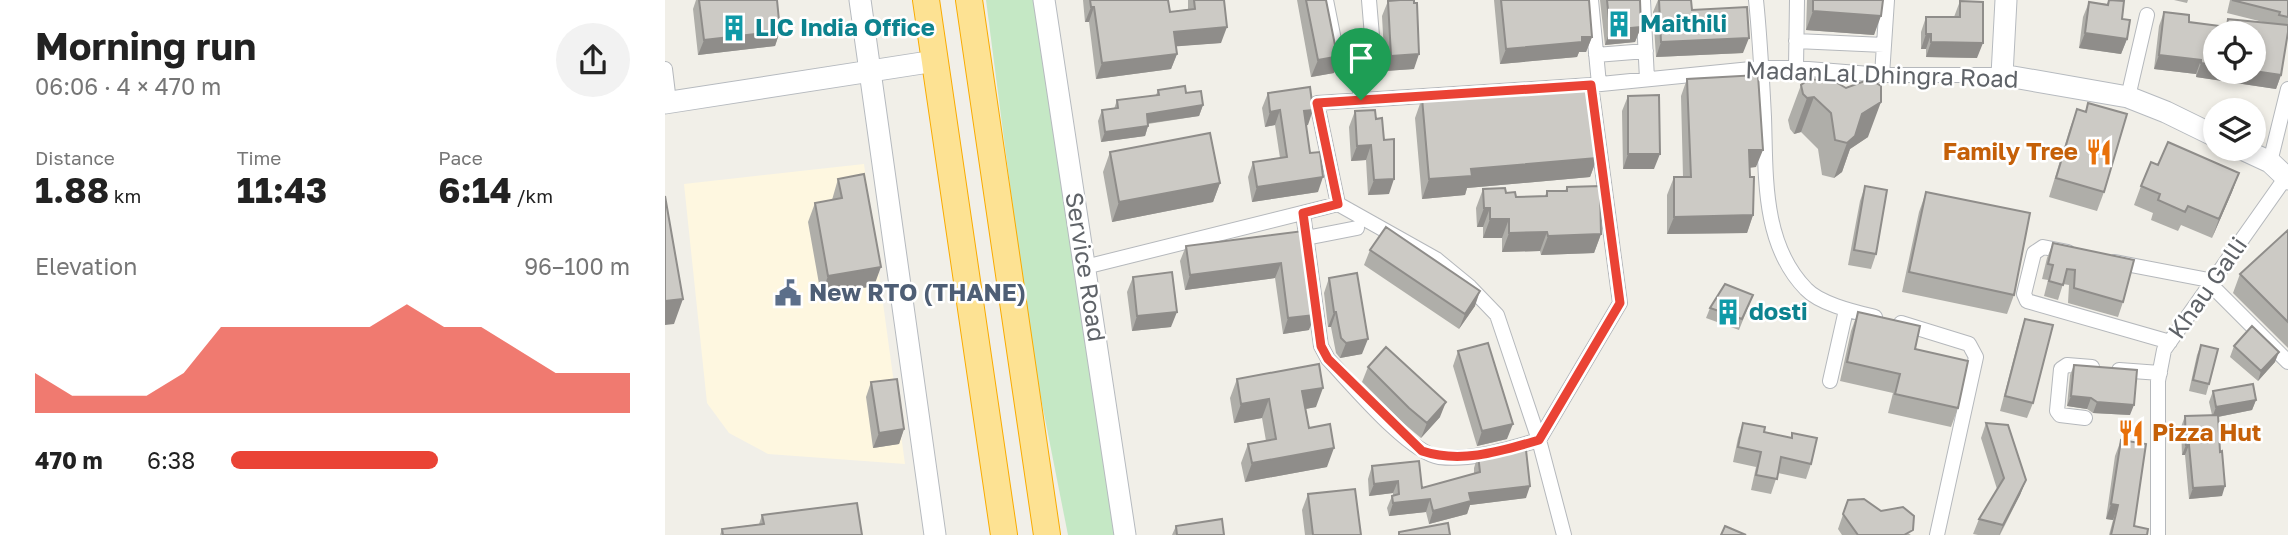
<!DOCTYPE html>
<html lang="en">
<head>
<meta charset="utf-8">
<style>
  :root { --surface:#fff; --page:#f2f2f2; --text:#222; --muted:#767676; --accent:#ea4335 }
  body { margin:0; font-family:"Golos Text",sans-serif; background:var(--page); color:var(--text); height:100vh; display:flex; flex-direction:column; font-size:26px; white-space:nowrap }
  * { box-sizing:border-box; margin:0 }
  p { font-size:23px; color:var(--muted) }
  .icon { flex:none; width:38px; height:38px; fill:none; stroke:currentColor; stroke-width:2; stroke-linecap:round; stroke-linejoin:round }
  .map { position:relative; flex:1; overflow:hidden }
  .sheet { display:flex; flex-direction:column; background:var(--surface); width:665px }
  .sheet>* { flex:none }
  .buttons { position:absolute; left:1538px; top:21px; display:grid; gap:14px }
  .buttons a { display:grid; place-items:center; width:63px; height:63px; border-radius:50%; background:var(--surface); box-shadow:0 4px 10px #0003; font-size:35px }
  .pin { position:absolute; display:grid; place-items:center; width:60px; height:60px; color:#fff; margin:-72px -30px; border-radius:50% 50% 50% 0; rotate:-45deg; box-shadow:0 0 7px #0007 }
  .pin .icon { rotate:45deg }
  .round { display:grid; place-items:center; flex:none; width:74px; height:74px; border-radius:37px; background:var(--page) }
  .headline { display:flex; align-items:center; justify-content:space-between; height:119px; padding:0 35px }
  h1 { font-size:38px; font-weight:700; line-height:52px }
  .stats { display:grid; grid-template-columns:repeat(3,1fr); gap:10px; height:119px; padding:7px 35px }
  .stats div { display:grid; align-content:center }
  .stats b { font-size:35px; font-weight:700 }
  .stats small { font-size:19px; font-weight:400 }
  .stats p { font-size:19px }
  .chart { height:196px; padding:14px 35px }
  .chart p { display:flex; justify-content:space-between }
  .chart svg { width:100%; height:126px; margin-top:7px; fill:var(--accent); opacity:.7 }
  ul { padding:0 35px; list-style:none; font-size:23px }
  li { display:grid; grid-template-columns:112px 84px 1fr; align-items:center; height:52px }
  li i { height:18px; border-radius:9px; background:var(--accent) }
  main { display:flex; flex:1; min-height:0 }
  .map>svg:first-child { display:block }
  .commercial { fill:#fef7e0 }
  .green { fill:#c5e8c5 }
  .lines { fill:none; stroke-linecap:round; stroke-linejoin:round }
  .street-casing { stroke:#b5b8bc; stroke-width:16 }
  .secondary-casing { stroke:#b6babf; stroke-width:23 }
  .highway-casing { stroke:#f9ab00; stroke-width:28 }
  .street { stroke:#fff; stroke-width:14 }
  .secondary { stroke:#fff; stroke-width:21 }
  .highway { stroke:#fde293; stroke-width:26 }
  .wall { fill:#afaea9 }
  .shaded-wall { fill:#8f8d8a }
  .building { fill:#cccac5; stroke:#8f8d8a; stroke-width:2 }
  .route-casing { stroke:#fff; stroke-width:14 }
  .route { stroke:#ea4335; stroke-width:9 }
  .labels { text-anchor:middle; stroke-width:5; stroke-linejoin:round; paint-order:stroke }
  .culture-label { font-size:24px; font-weight:bold; fill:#0d838f; stroke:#fff; text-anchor:start }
  .street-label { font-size:24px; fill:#5f6368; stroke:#fff }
  .food-label { font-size:24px; font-weight:bold; fill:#c56008; stroke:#fff; text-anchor:end }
  .service-label { font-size:24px; font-weight:bold; fill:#4e5e75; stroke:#fff; text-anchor:start }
</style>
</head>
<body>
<main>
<section class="sheet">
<div class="headline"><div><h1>Morning run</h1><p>06:06 · 4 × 470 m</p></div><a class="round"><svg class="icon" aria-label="share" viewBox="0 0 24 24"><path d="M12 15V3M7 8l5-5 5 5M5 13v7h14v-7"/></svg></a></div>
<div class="stats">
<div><p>Distance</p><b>1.88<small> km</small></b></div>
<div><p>Time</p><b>11:43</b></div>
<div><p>Pace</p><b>6:14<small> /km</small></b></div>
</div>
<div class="chart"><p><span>Elevation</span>96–100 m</p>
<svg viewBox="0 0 160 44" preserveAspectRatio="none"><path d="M0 44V30L10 38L20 38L30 38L40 30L50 14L60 14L70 14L80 14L90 14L100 6L110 14L120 14L130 22L140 30L150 30L160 30V44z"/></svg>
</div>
<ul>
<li><b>470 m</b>6:38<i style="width:52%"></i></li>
</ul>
</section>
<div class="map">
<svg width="1623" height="535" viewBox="0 0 1623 535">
  <rect width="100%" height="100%" fill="#f1efe8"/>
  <!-- commercial -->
  <path class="commercial" d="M199,164L240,464L103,454L64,433L42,403L19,184Z"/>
  <!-- green -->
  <path class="green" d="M321,0H374L452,535H403L366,348Z"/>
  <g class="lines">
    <!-- street casing -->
    <g class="street-casing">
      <path id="street" d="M661,0L674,65L678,69L692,70L707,66L709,60L704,0
        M926,0L934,84
        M978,0L982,79
        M1091,0C1095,38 1097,78 1099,117C1101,176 1097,244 1141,289C1155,304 1190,312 1210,317
        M1131,41L1219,45
        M931,55L981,51
        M1131,68L1132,0
        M0,69L4,102
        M692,70L696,100
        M1217,75L1222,0
        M1463,97L1482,15
        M1605,162L1623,89
        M673,204L652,103L926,85L1096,68H1131L1217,75H1337
        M673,204L771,259L805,287L832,315L874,440L899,535
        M638,213L656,346L663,359C686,383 744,453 774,457C808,461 842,449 874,440L955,303L926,85
        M641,238L692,228
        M1403,252L1378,247L1369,253L1359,294L1362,301L1505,342
        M1450,262L1549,281
        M420,267L673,204
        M1546,285L1623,362
        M1236,323L1304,344L1311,357L1272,535
        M1454,370L1495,373
        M1165,381L1181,310
        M1420,418L1395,415L1392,411L1396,369L1402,365L1427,367
        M1493,535V381L1499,350L1621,177"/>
    </g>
    <!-- secondary casing -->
    <g class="secondary-casing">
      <path id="secondary" d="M195,0L270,535
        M379,0L460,535
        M1341,0L1337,75L1463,97L1501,112L1550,136
        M0,103L270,61
        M1577,149L1605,162L1623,179"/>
    </g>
    <!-- highway casing -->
    <g class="highway-casing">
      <path id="highway" d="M261,0L339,535
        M304,0L382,535"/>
    </g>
    <!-- street -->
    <use href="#street" class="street"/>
    <!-- secondary -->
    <use href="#secondary" class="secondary"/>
    <!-- highway -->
    <use href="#highway" class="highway"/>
  </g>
  <!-- wall -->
  <path class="wall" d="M31,0H112L115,31L110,46L33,55L28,9Z
    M418,0H503L505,12L523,9V0H559L556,43L511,46L512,54L506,69L431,79L424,22H420Z
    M632,0H661L671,50L669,73L646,77Z
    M829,0H924L927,37L921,52H914L912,57L835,64Z
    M935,0H975L976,27L970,42L940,45Z
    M993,0H1026L1027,10L1078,53L991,57L988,12Z
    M1142,0H1218L1209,35L1141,30Z
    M1444,0L1462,39L1456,54L1414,48L1418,17L1424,2L1442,4Z
    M1509,0H1523L1522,3Z
    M1565,0H1623V32L1616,75L1611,89L1531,77V74L1489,69L1494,26L1499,12L1524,22L1560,27L1563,19L1598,22L1562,13Z
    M723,1L749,69L720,71L717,16Z
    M1295,1L1312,58L1261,57V49H1256V32L1261,17H1289Z
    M1022,79L1091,167L1084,168L1088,215L1082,233L1002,234V195L1009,177H1018L1016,96Z
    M1136,85L1203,137L1185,149L1177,172L1169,178L1157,175L1153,149L1136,132L1129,134L1125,129L1123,120Z
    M493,90L521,93L538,105L534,116L483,124V126L480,136L436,142L433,121L437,110L449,109L452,100L491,95Z
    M603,93L643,125H641L645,153L653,192L587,202L583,177L588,162L615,158L610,125L600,127L597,108Z
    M963,96L989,169H958L957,111Z
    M757,98L932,158L925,177L802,188L800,195L757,199L750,118Z
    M1423,103L1439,192L1432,211L1384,197L1405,128L1412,109L1420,112Z
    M690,111L711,119L724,194L703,195L701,160L686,161L684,127Z
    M445,152L555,183L548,202L447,222L438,172Z
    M1493,165L1574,173L1567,192L1547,238L1516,225L1513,231L1486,220L1488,213L1469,205L1476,186Z
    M173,179L209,286L156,295L143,222L150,203L167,200Z
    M1200,186L1211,254L1206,269L1183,265L1195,201Z
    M902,187L936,234L929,253L876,255L875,251L837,252V238H818V227H812L811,208L818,189L841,193L851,197L880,196L882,191H900Z
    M1261,192L1349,295L1342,314L1237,292L1254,212Z
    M1623,230V348L1568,293L1575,274Z
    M638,231L644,330L618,334L610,278L520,290L515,261L521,246Z
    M1388,243L1458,302L1453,317L1403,303L1404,285L1398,284L1393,300L1379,296L1383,280L1377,279L1382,258Z
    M705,250L810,306L794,329L699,265Z
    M468,277L506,327L467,331L462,292Z
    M664,278L697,354L675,358L671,353L666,327H663L659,293Z
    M1088,295L1074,330L1041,318L1045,308Z
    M1193,312L1250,349L1293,408L1286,427L1223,413L1228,393L1175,381L1186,331Z
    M1360,319L1368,403L1362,418L1335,411L1355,334Z
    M1536,345L1544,384L1541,395L1524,391L1532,355Z
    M1569,346L1610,362L1593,381L1565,357Z
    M793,351L842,439L812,446L788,366Z
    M1409,365L1465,415L1428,413L1422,409L1402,406L1405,375Z
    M703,367L775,417L756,438L738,423L697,382Z
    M572,379L651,407L640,409L644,428L662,467L580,482L576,463L583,444L601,441L597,418L569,423L565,398Z
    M206,382L239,429L234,444L208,448L201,397Z
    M1548,391L1591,400L1587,410L1553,417L1557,496L1524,499L1520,455H1517L1516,427L1520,416L1547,415L1544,402Z
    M1078,423L1099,432L1126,438L1127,433L1146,464L1141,479L1113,473L1106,494L1086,490L1091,467L1068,462L1073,438Z
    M1321,423L1361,480L1355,495L1335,535H1313L1308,534L1314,519L1332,489L1316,438Z
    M1456,440L1469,526L1482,535H1444L1448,520L1441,519L1450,456Z
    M813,455L861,498L805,505L802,514L764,524L761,512L724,516L722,508L727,496L728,495V493L704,496L703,479L707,466L757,488L809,474V468Z
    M643,494L696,535H640L637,510Z
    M1183,500L1246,535H1177L1173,529Z
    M97,515L197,535H55L57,529L94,524Z
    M511,526L559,535H507Z"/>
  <!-- shaded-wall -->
  <path class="shaded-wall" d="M426,7H429L424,22H420Z
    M1148,11L1216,16L1209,35L1141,30Z
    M562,27L556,43L503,47L509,32Z
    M976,27L970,42L940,45L945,30Z
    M115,31L110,46L33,55L39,40Z
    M1420,33L1462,39L1456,54L1414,48Z
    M1261,34H1266L1261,49H1256Z
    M917,37H927L921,52H914L912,57L835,64L841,49Z
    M1084,38L1078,53L991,57L996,42Z
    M1266,42L1318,43L1312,58L1261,57Z
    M512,54L506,69L431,79L437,63Z
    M754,54L749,69L720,71L726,56Z
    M1494,55L1536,60L1531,74L1489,69Z
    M675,56L669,73L646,77L653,60Z
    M1536,63L1550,65V72L1589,71L1616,75L1611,89L1531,77Z
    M1149,97L1136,132L1129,134L1142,98Z
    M1216,102L1203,137L1185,149L1177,172L1169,178L1182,143L1197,114Z
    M538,105L534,116L478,124L482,114Z
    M615,110L610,125L600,127L605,112Z
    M648,110L643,125L634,127L639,111Z
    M483,126L480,136L436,142L440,132Z
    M706,145L701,160L686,161L692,146Z
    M1084,150H1098L1091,167L1077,168Z
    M963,154H995L989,169H958Z
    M932,158L925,177L802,188L800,195L757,199L764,179L806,169Z
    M1574,173L1567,192L1547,238L1554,219Z
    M658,177L653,192L587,202L592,187Z
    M729,179L724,194L703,195L709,180Z
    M555,183L548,202L447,222L454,202Z
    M819,208H825L818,227H812Z
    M1088,215L1082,233L1002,234L1009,217Z
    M825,219H844L837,238H818Z
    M882,232L875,251L837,252L844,233Z
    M936,234L929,253L876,255L883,236Z
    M616,263L610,278L520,290L525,275Z
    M216,267L209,286L156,295L163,276Z
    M815,291L810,306L794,329L800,314Z
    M18,299L9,324L0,325V301Z
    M512,312L506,327L467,331L472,316Z
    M669,312H671L666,327H663Z
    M650,315L644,330L618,334L623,318Z
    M703,339L697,354L675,358L681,343Z
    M1614,352L1610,362L1593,381L1596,371Z
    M658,388L651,407L630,411L637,391Z
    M1406,396L1426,398L1422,409L1402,406Z
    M604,399L597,418L569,423L576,404Z
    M1591,400L1587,410L1547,418L1551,407Z
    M781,402L775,417L756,438L762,423Z
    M1432,402L1469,405L1465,415L1428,413Z
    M848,424L842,439L812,446L817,431Z
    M239,429L234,444L208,448L214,433Z
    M1521,445H1524L1520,455H1517Z
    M669,448L662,467L580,482L587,463Z
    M1361,480L1355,495L1334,535L1338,525Z
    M733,481L728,493L704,496L709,484Z
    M865,486L861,498L805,505L802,514L764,524L768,511L804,493Z
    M1560,486L1557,496L1524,499L1528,488Z
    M765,499L761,512L724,516L728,503Z
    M1446,504L1453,505L1448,520L1441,519Z"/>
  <!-- building -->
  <path class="building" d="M34,0H112L115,31L39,40Z
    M425,0H503L505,12L530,9L529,0H559L562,27L509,32L512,54L437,63L429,7H426Z
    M641,0H661L671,50L675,56L653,60Z
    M735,0H749V3H752L754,54L726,56L723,1Z
    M836,0H924L927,37H917V42L841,49Z
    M942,0H975L976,27L945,30Z
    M994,0H1026L1027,10L1082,7L1084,38L996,42Z
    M1148,0H1218L1216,16L1148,11Z
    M1444,0L1459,1L1457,19L1465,20L1462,39L1420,33L1424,2L1443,5Z
    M1567,0H1623V17L1614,15L1615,12Z
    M1295,1L1318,2V43L1266,42V34H1261V17H1295Z
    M1499,12L1524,15V22L1562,27L1563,19L1623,25V32L1616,75L1589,71V33H1550V65L1536,63V60L1494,55Z
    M1093,75L1098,150H1084L1085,177H1089L1088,215L1009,217V177H1026L1022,79Z
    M1162,77L1181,88L1205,79L1216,86V102L1197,114L1190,136L1182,143L1170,140L1166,113L1149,97L1142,98L1138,94L1136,85L1144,79L1155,80Z
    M520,86L521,93L536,91L538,105L482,114L483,126L440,132L437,110L453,108L452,100L494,95L493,90Z
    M926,86L932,158L806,169L807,176L764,179L757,98Z
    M645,87L648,110L639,111L645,153L655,152L658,177L592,187L588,162L622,157L615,110L605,112L603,93Z
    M994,95L995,154H963V96Z
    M1423,103L1462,114L1439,192L1391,178L1412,109L1421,112Z
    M710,110L711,119L717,118L719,140L729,139V179L709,180L706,145L692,146L690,111Z
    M545,133L555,183L454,202L445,152Z
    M1503,142L1574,173L1554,219L1523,206L1520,212L1493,200L1495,194L1476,186L1486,162L1493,165Z
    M199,174L216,267L163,276L150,203L177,198L173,179Z
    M935,186L936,234L883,236L882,232L844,233V219H825V208H819L818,189L840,188L841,193L850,192L851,197L882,196V191H902V187Z
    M1200,186L1222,190L1211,254L1189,250Z
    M1261,192L1365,213L1349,295L1244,272Z
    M0,196L18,299L0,301Z
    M721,227L815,291L800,314L705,250Z
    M1623,230V322L1575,274Z
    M638,231L650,315L623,318L616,263L525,275L521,246Z
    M1388,243L1469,260L1458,302L1409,288L1410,270L1402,269L1398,285L1384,281L1388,265L1383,264Z
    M507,272L512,312L472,316L468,277Z
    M692,273L703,339L681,343L676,338L671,312H669L664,278Z
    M1060,284L1088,295L1077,319L1045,308Z
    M1193,312L1255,326L1250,349L1303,361L1293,408L1230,394L1235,374L1182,362Z
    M1360,319L1388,325L1368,403L1340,396Z
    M1587,326L1614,352L1596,371L1569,346Z
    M823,343L848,424L817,431L793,351Z
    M1536,345L1553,349L1544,384L1528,380Z
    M721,347L781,402L762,423L744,408L703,367Z
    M654,364L658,388L637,391L644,428L665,424L669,448L587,463L583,444L611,439L604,399L576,404L572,379Z
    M1409,365L1472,370L1469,405L1432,402L1426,398L1406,396Z
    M232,379L239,429L214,433L206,382Z
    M1588,384L1591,400L1551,407L1548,391Z
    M1553,415L1555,452L1557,451L1560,486L1528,488L1524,445H1521L1520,416Z
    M1078,423L1100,427L1099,432L1127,438V433L1152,438L1146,464L1116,457L1112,479L1091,475L1096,452L1073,447Z
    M1321,423L1343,425L1361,480L1338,525L1314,519L1339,478Z
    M1456,440L1481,444L1469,526L1483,529L1482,535H1446L1453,505L1446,504Z
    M861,450L865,486L804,493L806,501L768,511L765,499L728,503L727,496L734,494L733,481L709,484L707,466L754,461L757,488L815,472L813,455Z
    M690,489L696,535H648L643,494Z
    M1199,499L1216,511L1238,507L1249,516L1248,530L1239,535H1193L1178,514L1183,500Z
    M192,503L197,535H58L57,529L99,524L97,515Z
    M557,519L559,535H512L511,526Z
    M783,523L785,535H734V532Z
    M1060,526L1081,535H1056Z"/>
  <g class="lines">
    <!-- route casing -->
    <g class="route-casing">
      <path id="route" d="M926,85L955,303L874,440C836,451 796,464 757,451L663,359L656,346L638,213L673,204L652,103Z"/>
    </g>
    <!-- route -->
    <use href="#route" class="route"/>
  </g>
  <!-- icons -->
  <defs>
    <g id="building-bare" transform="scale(2.1)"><path d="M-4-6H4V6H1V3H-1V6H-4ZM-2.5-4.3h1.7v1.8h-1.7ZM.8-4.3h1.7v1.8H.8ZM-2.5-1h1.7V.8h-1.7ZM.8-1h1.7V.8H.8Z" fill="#0f9aa8" stroke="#fff" stroke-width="2.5" paint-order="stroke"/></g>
    <g id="restaurant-bare" transform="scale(2.1)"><path d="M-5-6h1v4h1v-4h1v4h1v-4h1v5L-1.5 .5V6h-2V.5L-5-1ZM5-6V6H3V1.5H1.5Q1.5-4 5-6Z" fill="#e8710a" stroke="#fff" stroke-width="2.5" paint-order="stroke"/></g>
    <g id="civic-bare" transform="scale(2.1)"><path d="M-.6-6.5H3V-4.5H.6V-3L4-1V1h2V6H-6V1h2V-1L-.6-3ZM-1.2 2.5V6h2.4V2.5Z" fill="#5c6f8a" stroke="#fff" stroke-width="2.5" paint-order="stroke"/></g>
  </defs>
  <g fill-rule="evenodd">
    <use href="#building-bare" x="954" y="24"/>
    <use href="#building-bare" x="69" y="28"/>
    <use href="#restaurant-bare" x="1434" y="152"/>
    <use href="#civic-bare" x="123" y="293"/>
    <use href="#building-bare" x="1063" y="312"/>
    <use href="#restaurant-bare" x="1466" y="433"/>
  </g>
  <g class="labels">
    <!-- culture labels -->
    <g class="culture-label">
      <text x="975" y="32">Maithili</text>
      <text x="90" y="36">LIC India Office</text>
      <text x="1084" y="320">dosti</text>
    </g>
    <!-- street labels -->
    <g class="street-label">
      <text transform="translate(1217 75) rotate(2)" y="8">MadanLal Dhingra Road</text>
      <text transform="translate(420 267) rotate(81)" y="8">Service Road</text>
      <text transform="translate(1543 288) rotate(-55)" y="8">Khau Galli</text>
    </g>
    <!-- food labels -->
    <g class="food-label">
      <text x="1413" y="160">Family Tree</text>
      <text x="1487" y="441" text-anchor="start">Pizza Hut</text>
    </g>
    <!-- service labels -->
    <g class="service-label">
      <text x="144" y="301">New RTO (THANE)</text>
    </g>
  </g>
</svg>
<div class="buttons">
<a><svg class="icon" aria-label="locate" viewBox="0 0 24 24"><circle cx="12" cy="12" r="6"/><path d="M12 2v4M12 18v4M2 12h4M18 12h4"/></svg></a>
<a><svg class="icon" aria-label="layers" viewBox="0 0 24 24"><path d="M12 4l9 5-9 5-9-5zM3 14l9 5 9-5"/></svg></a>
</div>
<div class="pin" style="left:696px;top:100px;background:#1e9e55"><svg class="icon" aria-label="arrive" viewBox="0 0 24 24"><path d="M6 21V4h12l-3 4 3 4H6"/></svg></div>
</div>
</main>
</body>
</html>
